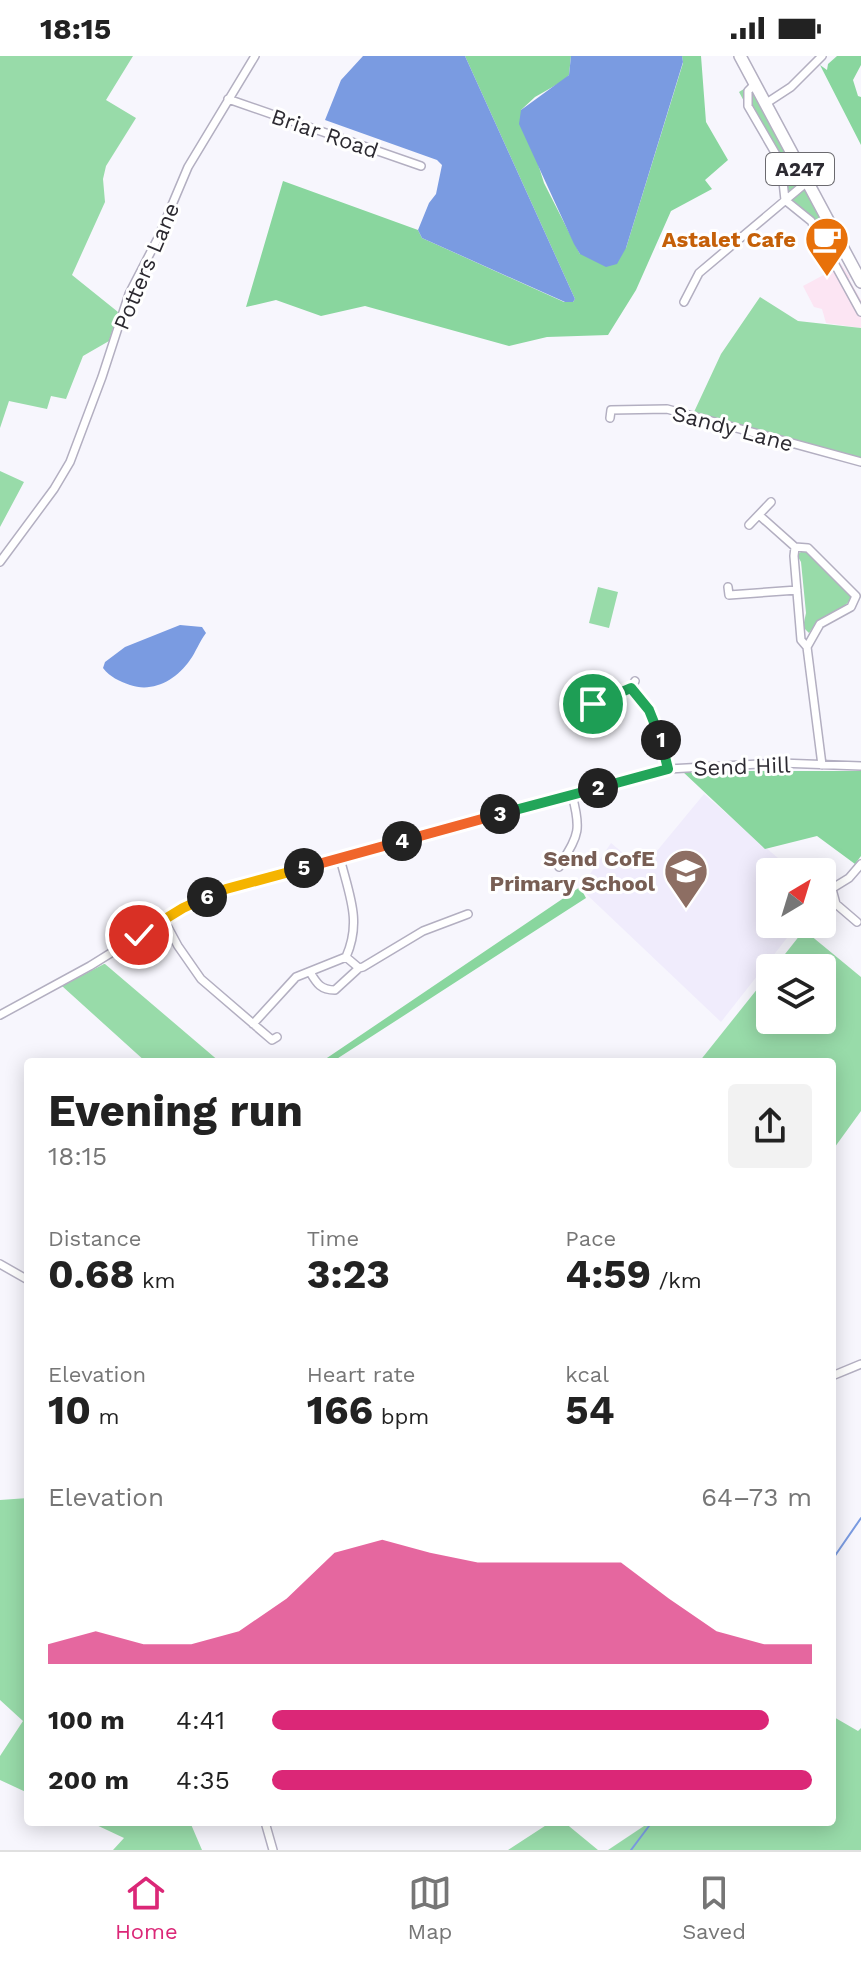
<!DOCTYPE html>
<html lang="en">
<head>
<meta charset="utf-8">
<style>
  :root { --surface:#fff; --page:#f2f2f2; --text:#222; --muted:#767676; --line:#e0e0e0; --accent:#db2777 }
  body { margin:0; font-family:"Work Sans",sans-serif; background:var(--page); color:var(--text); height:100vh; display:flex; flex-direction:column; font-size:30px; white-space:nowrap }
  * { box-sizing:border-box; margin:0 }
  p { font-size:26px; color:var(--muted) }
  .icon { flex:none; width:44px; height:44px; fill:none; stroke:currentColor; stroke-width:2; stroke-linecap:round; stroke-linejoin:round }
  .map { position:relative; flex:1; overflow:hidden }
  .drawer { position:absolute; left:24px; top:1002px; width:812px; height:768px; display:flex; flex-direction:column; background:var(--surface); border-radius:8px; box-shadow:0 4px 20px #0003 }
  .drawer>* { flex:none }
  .needle { width:52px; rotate:38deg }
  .buttons { position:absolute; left:756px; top:802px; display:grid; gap:16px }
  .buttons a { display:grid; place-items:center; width:80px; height:80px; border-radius:8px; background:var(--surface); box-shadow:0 4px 20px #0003; font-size:40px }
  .pin { position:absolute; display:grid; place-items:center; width:68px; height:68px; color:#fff; margin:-34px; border:4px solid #fff; border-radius:50%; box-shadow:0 2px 8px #0007 }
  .km { position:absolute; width:40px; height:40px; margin:-20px; border-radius:50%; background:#222; color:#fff; font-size:22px; line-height:40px; text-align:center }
  .round { display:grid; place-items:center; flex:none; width:84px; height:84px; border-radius:8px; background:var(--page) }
  .overview { display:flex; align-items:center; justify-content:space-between; height:136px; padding:0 24px }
  h1 { font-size:44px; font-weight:700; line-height:60px }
  .metrics { display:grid; grid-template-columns:repeat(3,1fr); gap:12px; height:136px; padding:8px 24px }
  .metrics div { display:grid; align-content:center }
  .metrics b { font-size:40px; font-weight:700 }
  .metrics small { font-size:22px; font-weight:400 }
  .metrics p { font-size:22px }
  .chart { height:224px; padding:16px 24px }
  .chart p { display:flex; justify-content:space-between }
  .chart svg { width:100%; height:144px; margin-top:8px; fill:var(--accent); opacity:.7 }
  ul { padding:0 24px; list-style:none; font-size:26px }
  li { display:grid; grid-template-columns:128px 96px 1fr; align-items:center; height:60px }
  li i { height:20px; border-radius:10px; background:var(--accent) }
  .status { display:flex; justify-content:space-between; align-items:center; height:56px; padding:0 40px; background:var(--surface); direction:ltr }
  .status svg { height:22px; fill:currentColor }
  .tabs { display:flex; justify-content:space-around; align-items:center; height:112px; border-top:2px solid var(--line); background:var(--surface); font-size:22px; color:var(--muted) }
  .tabs a { display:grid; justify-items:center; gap:4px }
  .tabs .selected { color:var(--accent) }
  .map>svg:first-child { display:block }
  .commercial { fill:#fce5f3 }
  .built { fill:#f0ecfc }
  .green { fill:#98dba9 }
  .forest { fill:#89d69e }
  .water { fill:#7a9be1 }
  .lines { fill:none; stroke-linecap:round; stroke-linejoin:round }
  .stream { stroke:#7a9be1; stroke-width:2 }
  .minor-casing { stroke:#b3afc1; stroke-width:10 }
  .primary-casing { stroke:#b3afc1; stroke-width:14 }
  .minor { stroke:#fff; stroke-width:7 }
  .primary { stroke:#fff; stroke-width:11 }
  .split-1-casing { stroke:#fff; stroke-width:16 }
  .split-2-casing { stroke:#fff; stroke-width:16 }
  .split-3-casing { stroke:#fff; stroke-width:16 }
  .split-4-casing { stroke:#fff; stroke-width:16 }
  .split-5-casing { stroke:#fff; stroke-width:16 }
  .split-6-casing { stroke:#fff; stroke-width:16 }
  .split-7-casing { stroke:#fff; stroke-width:16 }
  .split-1 { stroke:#22a559; stroke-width:10 }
  .split-2 { stroke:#22a559; stroke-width:10 }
  .split-3 { stroke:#22a559; stroke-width:10 }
  .split-4 { stroke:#f0652b; stroke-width:10 }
  .split-5 { stroke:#f0652b; stroke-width:10 }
  .split-6 { stroke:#f5b400; stroke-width:10 }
  .split-7 { stroke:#f5b400; stroke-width:10 }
  .labels { text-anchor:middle; stroke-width:6; stroke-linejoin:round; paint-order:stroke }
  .shield { fill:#fff; stroke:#6b6a6f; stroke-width:2 }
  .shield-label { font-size:20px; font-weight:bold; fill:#2c2a31 }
  .street-label { font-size:22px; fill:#2c2a31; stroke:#fff }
  .food-label { font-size:22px; font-weight:bold; fill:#c56008; stroke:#fff; text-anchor:end }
  .education-label { font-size:22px; font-weight:bold; fill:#785e54; stroke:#fff; text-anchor:end }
</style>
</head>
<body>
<div class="status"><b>18:15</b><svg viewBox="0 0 49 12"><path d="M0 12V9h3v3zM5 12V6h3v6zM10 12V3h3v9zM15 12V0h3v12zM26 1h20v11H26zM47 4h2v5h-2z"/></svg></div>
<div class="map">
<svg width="861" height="1794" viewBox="0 0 861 1794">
  <rect width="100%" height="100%" fill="#f7f6fd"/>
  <!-- commercial -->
  <path class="commercial" d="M839,205L850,221L849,223L861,244V272L826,267L822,253L814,251L803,230L833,214L835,206Z"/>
  <!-- built -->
  <path class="built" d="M704,738L794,816H770V868H798L721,966L583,835L586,824L611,787L642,813Z"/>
  <!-- green -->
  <path class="green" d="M0,0H133L106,44L136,62L106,110L103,123L105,146L72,219L118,256L109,285L83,300L66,343L51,340L47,353L9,345L0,372Z
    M752,28L829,174L835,193L826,201L807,165L780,145L782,116L739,36Z
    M760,241L798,265L861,272V403L694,356L721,298Z
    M0,415L24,426L0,471Z
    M802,495L809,497L852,541C845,555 822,558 809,577L803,571L806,557L801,506L797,499Z
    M598,531L618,536L609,572L589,567Z
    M804,874L861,921V1055L832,1095V1006H699L770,917V964H822V912H774Z
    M104,908H105L220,1006H146L62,930Z
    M28,1442V1737L0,1724V1700L23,1665L0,1644V1444Z
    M832,1660L858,1675L861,1672V1794H608L650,1766H832Z
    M90,1766H190L202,1794H113L124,1782Z
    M551,1766H564L598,1794H508Z"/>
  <!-- forest -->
  <path class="forest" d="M465,0H571L569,19L563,25L535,41L521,54L544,127L580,198L626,192L683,7L682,0H701L706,66L728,104L705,124L712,133L671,155L636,234L608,279L547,281L509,290L365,250L321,260L276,244L246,251L283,125L418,174L422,182L564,246H573L575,243Z
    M837,0H861V9L853,24L858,40L861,41V89L820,9L827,14L828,8Z
    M682,715H861V800L855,808L817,780L765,793Z
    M580,831L586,842L332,1006H321Z"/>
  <!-- water -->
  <path class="water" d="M363,0H465L575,243L573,246H565L422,182L418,174L429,147L436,138L442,109L437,104L325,64L341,24Z
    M571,0H682L683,6L626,192L617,208L606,211L580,198L574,188L519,68L521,54L569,19Z
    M180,569L202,571L206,577C199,586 196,596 190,604C176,624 153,637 130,629C119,625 110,621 103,612L105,606L125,591Z"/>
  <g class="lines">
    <!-- stream -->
    <path class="stream" d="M832,1504L861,1462
      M631,1794L652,1766"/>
    <!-- minor casing -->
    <g class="minor-casing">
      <path id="minor" d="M755,28L748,35V50L781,107L785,144L811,165L861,256
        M228,43L421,110
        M765,48L791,31L822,0
        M684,246L699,217L807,126
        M610,362L611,354L667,353L861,406
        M759,459L795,491L794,500L801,584L807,591L822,709
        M749,469L771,446
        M795,491L808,492L856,540L851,551L820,568L807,591
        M0,506L54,433L70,406L102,321L129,238L158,182L188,111L255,0
        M728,531L729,539L797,534
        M635,625L631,632L655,666L668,713
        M593,648L631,632
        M340,802C349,839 362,865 346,901
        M559,811C578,779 582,776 572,739
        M832,833L836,848L857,866
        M823,838L849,822L861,808
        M164,864L178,890L201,923L272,984L277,981
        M310,916C317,928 321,934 335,934L359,912
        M0,959L90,910L183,852L226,833L668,713L780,707L861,710
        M253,968L296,921L346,901L359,912L363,911L423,875L468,858
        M0,1208L28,1224
        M832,1320L861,1308
        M265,1766L273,1794"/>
    </g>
    <!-- primary casing -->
    <g class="primary-casing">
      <path id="primary" d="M740,0L861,226"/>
    </g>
    <!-- minor -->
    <use href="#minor" class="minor"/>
    <!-- primary -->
    <use href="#primary" class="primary"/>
  </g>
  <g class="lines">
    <!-- split-1 casing -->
    <g class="split-1-casing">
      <path id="split-1" d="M593,648L631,632L649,654L661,684"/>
    </g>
    <!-- split-2 casing -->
    <g class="split-2-casing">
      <path id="split-2" d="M598,732L668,713L661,684"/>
    </g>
    <!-- split-3 casing -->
    <g class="split-3-casing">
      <path id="split-3" d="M500,758L598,732"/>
    </g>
    <!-- split-4 casing -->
    <g class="split-4-casing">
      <path id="split-4" d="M402,785L500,758"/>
    </g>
    <!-- split-5 casing -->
    <g class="split-5-casing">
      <path id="split-5" d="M304,812L402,785"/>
    </g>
    <!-- split-6 casing -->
    <g class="split-6-casing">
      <path id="split-6" d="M207,841L226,833L304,812"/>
    </g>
    <!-- split-7 casing -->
    <g class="split-7-casing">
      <path id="split-7" d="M139,879L183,852L207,841"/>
    </g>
    <!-- split-1 -->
    <use href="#split-1" class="split-1"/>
    <!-- split-2 -->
    <use href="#split-2" class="split-2"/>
    <!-- split-3 -->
    <use href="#split-3" class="split-3"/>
    <!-- split-4 -->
    <use href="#split-4" class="split-4"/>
    <!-- split-5 -->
    <use href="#split-5" class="split-5"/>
    <!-- split-6 -->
    <use href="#split-6" class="split-6"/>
    <!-- split-7 -->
    <use href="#split-7" class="split-7"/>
  </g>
  <!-- icons -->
  <defs>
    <g id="cafe-pin" transform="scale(2.3)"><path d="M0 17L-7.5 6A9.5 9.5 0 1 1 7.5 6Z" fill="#e8710a" stroke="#fff"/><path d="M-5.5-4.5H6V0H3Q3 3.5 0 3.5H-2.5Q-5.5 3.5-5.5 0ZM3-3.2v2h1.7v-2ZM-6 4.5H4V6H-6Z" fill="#fff"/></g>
    <g id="school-pin" transform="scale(2.3)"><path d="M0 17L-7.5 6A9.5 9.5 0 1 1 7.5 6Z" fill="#8d6e63" stroke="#fff"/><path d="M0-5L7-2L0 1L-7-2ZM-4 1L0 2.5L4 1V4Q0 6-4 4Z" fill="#fff"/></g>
  </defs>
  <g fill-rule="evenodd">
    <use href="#cafe-pin" x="827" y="183"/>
    <use href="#school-pin" x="686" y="815"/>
  </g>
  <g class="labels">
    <!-- shield labels -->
    <rect class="shield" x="766" y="97" width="68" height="32" rx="6"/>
    <g class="shield-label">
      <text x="800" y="120">A247</text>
    </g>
    <!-- street labels -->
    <g class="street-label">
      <text transform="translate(325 77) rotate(19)" y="8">Briar Road</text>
      <text transform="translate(146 210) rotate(-67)" y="8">Potters Lane</text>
      <text transform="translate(733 372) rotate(15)" y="8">Sandy Lane</text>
      <text transform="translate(742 710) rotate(-2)" y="8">Send Hill</text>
    </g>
    <!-- food labels -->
    <g class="food-label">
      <text x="796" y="191">Astalet Cafe</text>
    </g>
    <!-- education labels -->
    <g class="education-label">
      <text x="655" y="810">Send CofE<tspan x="655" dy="25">Primary School</tspan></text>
    </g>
  </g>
</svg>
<div class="buttons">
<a><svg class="needle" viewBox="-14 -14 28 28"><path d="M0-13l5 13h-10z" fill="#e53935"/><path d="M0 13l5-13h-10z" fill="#767676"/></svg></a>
<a><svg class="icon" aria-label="layers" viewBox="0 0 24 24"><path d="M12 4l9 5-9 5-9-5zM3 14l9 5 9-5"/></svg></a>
</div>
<div class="pin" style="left:593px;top:648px;background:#1e9e55"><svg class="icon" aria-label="arrive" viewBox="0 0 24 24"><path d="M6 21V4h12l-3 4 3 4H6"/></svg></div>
<div class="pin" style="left:139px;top:879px;background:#d93025"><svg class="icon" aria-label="check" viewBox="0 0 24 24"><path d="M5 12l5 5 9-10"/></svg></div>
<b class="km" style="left:661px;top:684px">1</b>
<b class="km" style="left:598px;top:732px">2</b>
<b class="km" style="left:500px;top:758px">3</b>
<b class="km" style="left:402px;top:785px">4</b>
<b class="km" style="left:304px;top:812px">5</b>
<b class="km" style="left:207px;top:841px">6</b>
<section class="drawer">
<div class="overview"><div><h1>Evening run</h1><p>18:15</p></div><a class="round"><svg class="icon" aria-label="share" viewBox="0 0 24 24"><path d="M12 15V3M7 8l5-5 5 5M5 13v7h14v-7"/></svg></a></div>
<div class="metrics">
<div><p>Distance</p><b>0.68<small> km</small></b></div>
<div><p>Time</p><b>3:23</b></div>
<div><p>Pace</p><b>4:59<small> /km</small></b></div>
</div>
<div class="metrics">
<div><p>Elevation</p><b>10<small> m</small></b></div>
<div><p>Heart rate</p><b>166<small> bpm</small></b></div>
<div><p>kcal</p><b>54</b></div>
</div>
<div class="chart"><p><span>Elevation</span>64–73 m</p>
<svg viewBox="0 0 160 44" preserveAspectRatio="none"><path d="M0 44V38L10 34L20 38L30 38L40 34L50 24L60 10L70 6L80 10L90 13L100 13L110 13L120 13L130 24L140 34L150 38L160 38V44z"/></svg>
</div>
<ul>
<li><b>100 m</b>4:41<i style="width:92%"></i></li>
<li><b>200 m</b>4:35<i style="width:100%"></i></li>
</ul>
</section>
</div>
<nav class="tabs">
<a class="selected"><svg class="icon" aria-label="home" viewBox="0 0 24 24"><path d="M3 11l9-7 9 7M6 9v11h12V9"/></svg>Home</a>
<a><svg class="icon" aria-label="map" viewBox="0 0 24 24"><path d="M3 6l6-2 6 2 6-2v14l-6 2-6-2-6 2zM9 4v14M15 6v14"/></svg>Map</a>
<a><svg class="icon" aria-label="saved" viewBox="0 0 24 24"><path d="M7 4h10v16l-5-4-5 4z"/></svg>Saved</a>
</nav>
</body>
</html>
